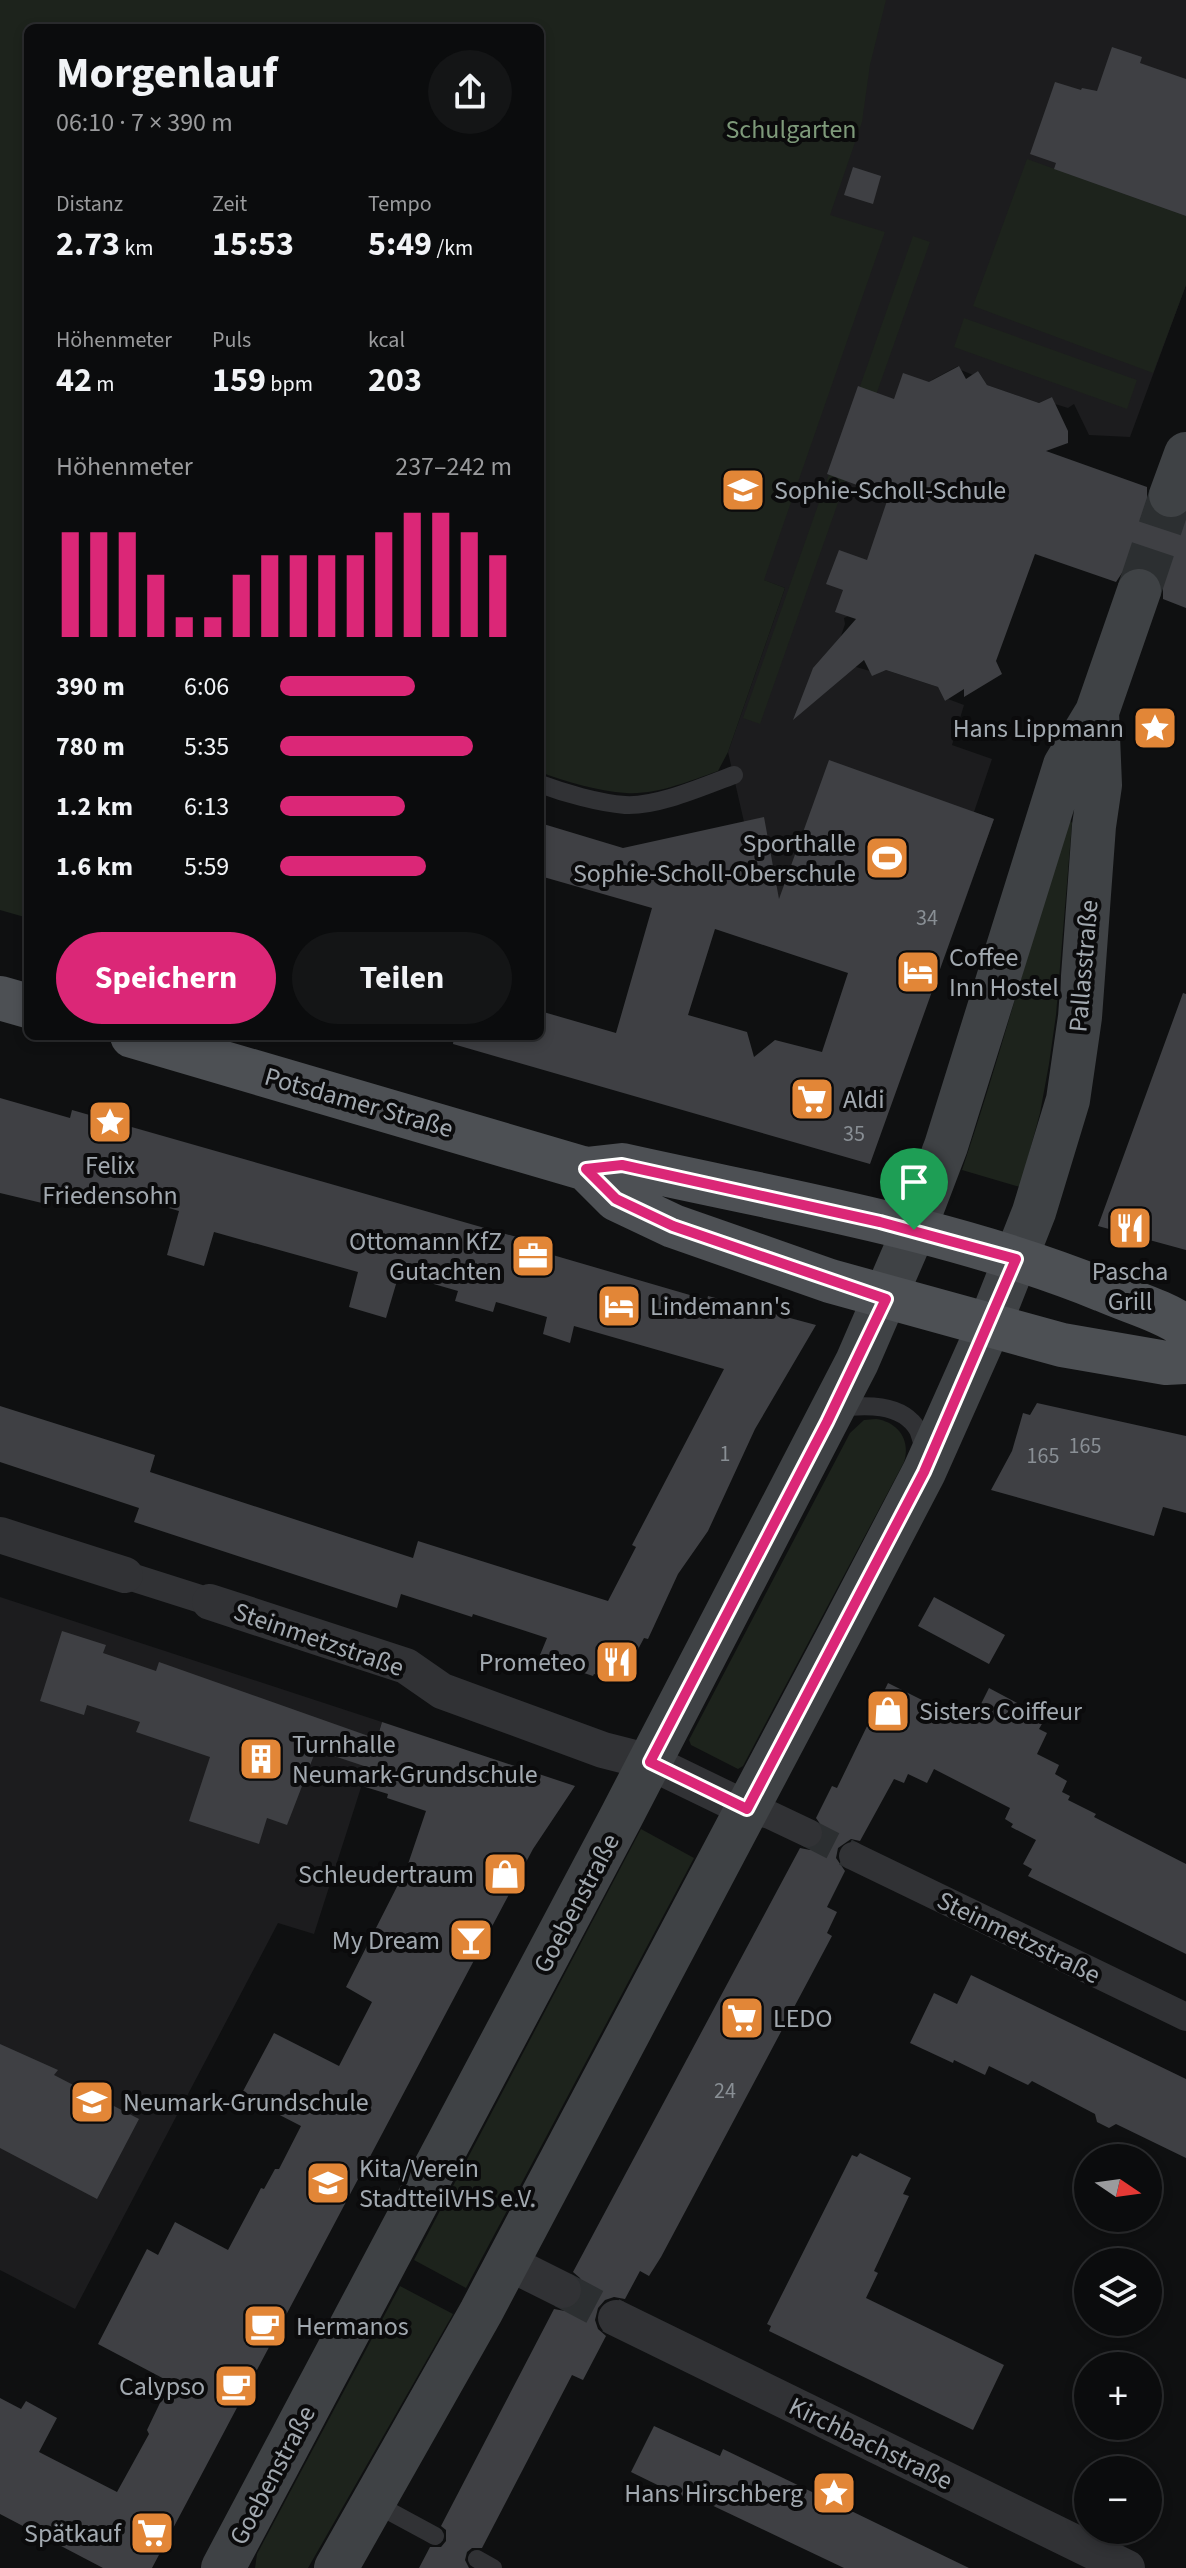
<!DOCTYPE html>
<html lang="de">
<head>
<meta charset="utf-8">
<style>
  :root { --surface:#0b0c0d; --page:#141516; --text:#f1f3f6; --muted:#9a9b9d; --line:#2b2c2e; --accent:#db2777 }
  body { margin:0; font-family:"Source Sans 3",sans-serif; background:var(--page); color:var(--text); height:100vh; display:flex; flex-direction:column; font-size:30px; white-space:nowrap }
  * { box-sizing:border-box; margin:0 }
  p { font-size:26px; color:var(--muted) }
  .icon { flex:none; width:44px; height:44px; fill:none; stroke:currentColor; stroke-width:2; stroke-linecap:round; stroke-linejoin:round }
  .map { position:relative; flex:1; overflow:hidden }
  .details { position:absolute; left:24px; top:24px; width:520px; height:1016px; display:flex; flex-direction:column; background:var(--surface); border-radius:12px; box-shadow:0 4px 12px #0003,0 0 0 2px var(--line) }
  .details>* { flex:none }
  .needle { width:52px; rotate:103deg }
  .fabs { position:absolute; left:1074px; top:2144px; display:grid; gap:16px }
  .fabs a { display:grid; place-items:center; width:88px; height:88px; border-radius:50%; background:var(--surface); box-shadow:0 4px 12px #0003,0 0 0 2px var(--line); font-size:40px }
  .pin { position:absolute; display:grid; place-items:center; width:68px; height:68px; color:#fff; margin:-82px -34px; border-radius:50% 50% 50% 0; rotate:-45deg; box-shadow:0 0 8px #0007 }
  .pin .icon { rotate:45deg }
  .round { display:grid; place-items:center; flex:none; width:84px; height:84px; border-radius:42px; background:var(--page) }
  .summary { display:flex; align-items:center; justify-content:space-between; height:136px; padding:0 32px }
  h1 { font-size:44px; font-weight:700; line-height:60px }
  .figures { display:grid; grid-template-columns:repeat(3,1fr); gap:12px; height:136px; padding:8px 32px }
  .figures div { display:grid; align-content:center }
  .figures b { font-size:34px; font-weight:700 }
  .figures small { font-size:22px; font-weight:400 }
  .figures p { font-size:22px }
  .chart { height:224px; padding:16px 32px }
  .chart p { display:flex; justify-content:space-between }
  .chart svg { width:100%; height:144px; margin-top:8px; stroke:var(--accent); stroke-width:6 }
  .action { display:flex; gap:16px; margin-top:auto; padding:16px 32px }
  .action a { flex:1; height:92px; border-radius:48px; background:var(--accent); color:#fff; font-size:32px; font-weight:700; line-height:92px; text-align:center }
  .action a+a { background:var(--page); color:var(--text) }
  ul { padding:0 32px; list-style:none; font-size:26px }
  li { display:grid; grid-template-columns:128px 96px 1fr; align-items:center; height:60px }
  li i { height:20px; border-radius:10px; background:var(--accent) }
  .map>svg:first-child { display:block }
  .built { fill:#1c1c1e }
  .green { fill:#1d231c }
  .building { fill:#3f4044; fill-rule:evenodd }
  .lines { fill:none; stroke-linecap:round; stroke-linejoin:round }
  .pedestrian-tunnel { stroke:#2c2f31; stroke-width:28; stroke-dasharray:28 14; stroke-linecap:butt }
  .minor-tunnel { stroke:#2c2f31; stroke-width:36; stroke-dasharray:36 18; stroke-linecap:butt }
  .secondary-tunnel { stroke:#2c2f31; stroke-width:44; stroke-dasharray:44 22; stroke-linecap:butt }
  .service { stroke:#313235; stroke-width:18 }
  .pedestrian { stroke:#313235; stroke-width:28 }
  .minor { stroke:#313235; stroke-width:36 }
  .secondary { stroke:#3f4245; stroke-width:44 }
  .primary { stroke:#4d5054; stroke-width:44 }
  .route-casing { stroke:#fff; stroke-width:16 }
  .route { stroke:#db2777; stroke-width:10 }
  .labels { text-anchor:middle; stroke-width:8; stroke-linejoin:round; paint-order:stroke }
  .number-label { font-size:22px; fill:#898f95 }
  .park-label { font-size:26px; fill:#7e9a7a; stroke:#0b0b0c }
  .poi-label { font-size:26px; fill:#a2a9b0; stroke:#0b0b0c; text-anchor:start }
  .street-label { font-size:26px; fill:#a2a9b0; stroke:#0b0b0c }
</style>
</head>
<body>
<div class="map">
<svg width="1186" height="2568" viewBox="0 0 1186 2568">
  <rect width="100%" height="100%" fill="#0f1011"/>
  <!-- built -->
  <path class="built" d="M769,0H1186V285L1130,437L1089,435L1074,404L1068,408L1055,404L1052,397L1039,403L987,385L978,371L973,375L961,370L958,366L932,380L858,611L844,618L845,624L841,636L856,667L870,671L886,670L938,687L945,701L948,699L964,705L952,745L992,759L974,812L994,819L961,912L933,902L922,932L761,896L728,752L785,588L586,515Z
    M0,1597L382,1722L314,1934L278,1923L75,2309L0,2270Z"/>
  <!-- green -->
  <path class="green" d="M0,0H886L870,65L862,122L830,215L885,232L764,580L785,588L728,752L718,771C689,781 657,795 626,793C597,791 567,782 540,772V28H28V918L0,910Z
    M1027,159L1186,216V285L1153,373L973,306Z
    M913,236L930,242L760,724L743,718Z
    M964,318L1137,380L1127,409L954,347Z
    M1069,819L1072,823L1056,1015L1049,1064L1040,1113L1020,1187L962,1170C1001,1054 1032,936 1069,819Z
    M876,1419C898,1422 911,1440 904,1462L743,1766L738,1769L691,1745L689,1740L850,1433L864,1420Z
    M641,1829L694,1858L466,2288L414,2260Z
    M400,2286L453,2314L308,2568H255L257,2554Z"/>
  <!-- building -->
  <path class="building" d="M1112,47L1142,57L1140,63L1186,79V216L1054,169L1056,163L1030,154L1055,82L1081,90L1082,88L1097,91Z
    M853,167L881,176L873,204L844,195Z
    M959,366L966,379L978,371L987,385L1039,403L1052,397L1068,431V443L1046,451L1147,487V500L1151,510L1162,518L1175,520L1186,515V608L1163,599V586L1157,574L1148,568L1134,567L1122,573L1116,582L1035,554L996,661L1002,674L964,697V689L945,701L938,687L886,670L872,676L864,660L793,720L813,668L856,619L835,612L843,590L826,584L839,550L867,560L887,501L875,496L876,492L827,474L858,386L894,399L903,373L929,382Z
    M829,760L994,819L870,1164L453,1044L454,1036H540V1011L616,1033L652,908L540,876V823L623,848L764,817L779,899ZM715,929L848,973L822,1052L775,1040L754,1057L747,1032L688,1015Z
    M1183,993L1186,994V1250L1098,1226Z
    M0,1098L70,1118L72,1110L541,1244L539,1251L707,1300L708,1296L816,1325L755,1429L708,1531L678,1574L648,1639L644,1638L625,1674L618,1680L594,1674L593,1676L554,1663L555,1660L540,1655L547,1638L473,1614L472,1617L401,1594L397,1608L134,1522L139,1508L0,1462V1406L155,1455L150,1472L413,1558L418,1541L608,1601L636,1547L632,1545L724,1369L574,1326L570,1343L543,1334L547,1317L496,1302L493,1312L455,1301L458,1291L399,1274L386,1318L349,1307L358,1272L214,1232L204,1266L167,1255L179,1211L117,1193L114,1203L46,1184L42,1203L0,1193Z
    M1037,1403L1186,1436V1513L1163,1507L1154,1536L991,1490L1012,1451L1023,1413L1030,1415Z
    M934,1597L1005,1635L989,1664L918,1626Z
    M62,1631L106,1645L103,1653L156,1671L159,1662L377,1739L382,1722L575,1786L533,1849L152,2568H103L0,2514V2398L21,2409L26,2401L57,2418L39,2452L117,2492L149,2434L147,2430L170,2382L98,2344L147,2249L158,2255L175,2222L228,2250L261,2188L264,2189L275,2169H279L301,2126L241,2095L274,2033L339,2066L372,2002L346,1987L407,1867L426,1811L387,1798L388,1794L362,1786L367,1767L316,1750L287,1825L267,1818L259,1844L189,1821L210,1757L136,1732L140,1722L87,1705L84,1715L40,1701Z
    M888,1683L946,1712L949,1706L974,1718L989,1688L1032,1711L1030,1715L1043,1722L1039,1729L1047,1733L1037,1754L1059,1765L1055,1774L1067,1781L1062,1792L1070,1796L1068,1800L1096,1814L1094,1817L1186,1864V1954L1028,1876L1032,1869L1023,1864L1036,1840L1011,1827L1013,1824L1005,1819L1010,1808L934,1769L927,1783L908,1774L904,1783L894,1779L860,1841L851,1839L838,1848L836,1858L845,1871L827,1907L837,1912L827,1933L832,1936L661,2257L649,2276L640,2271L625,2299L614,2297L605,2300L598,2308L595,2320L598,2329L606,2336L583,2380L572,2375L482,2548H472L467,2552L465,2560L469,2568H419L430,2547H441L446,2541V2530L441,2526L554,2309L565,2311L575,2307L581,2300L584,2288L580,2278L573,2272L800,1848L810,1850L823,1841L825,1831L816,1818L832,1786L837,1788Z
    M971,1975L1186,2079V2158L1116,2124L1109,2128L1097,2122L1095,2114L1032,2081L1028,2085L989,2066L985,2075L954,2060L953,2063L910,2043L934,1993L957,2004Z
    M0,2044L58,2070L54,2075L139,2119L97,2199L0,2148Z
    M860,2153L911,2178L903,2194L909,2196L874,2271L878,2273L866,2298L1004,2365L973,2430L769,2331L771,2326L767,2324L852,2155L857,2157Z
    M654,2426L720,2456L723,2449L969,2568H844L684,2492L682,2497L631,2472Z"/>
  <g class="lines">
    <!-- pedestrian-tunnel -->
    <path class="pedestrian-tunnel" d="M808,1833L853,1856"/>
    <!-- minor-tunnel -->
    <path class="minor-tunnel" d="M563,2290L616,2318"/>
    <!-- secondary-tunnel -->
    <path class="secondary-tunnel" d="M1139,591L1171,495"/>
    <!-- service -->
    <path class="service" d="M540,784C564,793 599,803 625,805C657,807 704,786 734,775
      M837,1408C863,1405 902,1402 918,1430C921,1437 923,1447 925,1454
      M374,2503L435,2536
      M477,2559L493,2568"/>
    <!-- pedestrian -->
    <path class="pedestrian" d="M125,1575L210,1602
      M747,1809L770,1815L808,1833
      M853,1856L1186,2017"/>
    <!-- minor -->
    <path class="minor" d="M0,1535L125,1575
      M210,1602L406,1666L442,1691L603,1750L650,1762L747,1809
      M507,2262L563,2290
      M616,2318L1127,2568"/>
    <!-- secondary -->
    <path class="secondary" d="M1171,495L1186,454
      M223,2568L620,1819L857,1362L914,1230L946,1146L1065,765L1097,712L1139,591
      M336,2568L481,2312L840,1633L924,1472L989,1326L1034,1212L1068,1100L1080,1017L1094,826L1100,785L1097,712"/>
    <!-- primary -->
    <path class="primary" d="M0,998L28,1006
      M132,1036L586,1169L622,1165C783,1201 950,1228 1103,1290C1130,1302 1161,1310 1186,1327
      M586,1169L616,1199L673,1226L830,1281L1062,1345L1166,1363L1186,1362"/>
  </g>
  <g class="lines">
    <!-- route casing -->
    <g class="route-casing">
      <path id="route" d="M622,1165L880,1222L1016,1259L924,1472L747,1809L650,1762L827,1422L886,1299L673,1226L616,1199L586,1169Z"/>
    </g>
    <!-- route -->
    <use href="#route" class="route"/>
  </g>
  <!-- icons -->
  <defs>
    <g id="school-square" transform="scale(2.3)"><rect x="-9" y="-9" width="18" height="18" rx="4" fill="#e28637" stroke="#0b0b0c"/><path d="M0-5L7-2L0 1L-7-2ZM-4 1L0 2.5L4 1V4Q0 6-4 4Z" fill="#fff"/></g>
    <g id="sight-square" transform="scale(2.3)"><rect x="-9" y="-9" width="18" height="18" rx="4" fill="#e28637" stroke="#0b0b0c"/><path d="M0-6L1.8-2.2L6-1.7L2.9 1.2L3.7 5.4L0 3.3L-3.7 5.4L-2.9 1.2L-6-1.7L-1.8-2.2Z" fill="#fff"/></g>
    <g id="stadium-square" transform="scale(2.3)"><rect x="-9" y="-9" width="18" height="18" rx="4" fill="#e28637" stroke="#0b0b0c"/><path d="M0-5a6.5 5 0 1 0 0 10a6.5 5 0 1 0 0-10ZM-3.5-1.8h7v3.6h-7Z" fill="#fff"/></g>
    <g id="hotel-square" transform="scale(2.3)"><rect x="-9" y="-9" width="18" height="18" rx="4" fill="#e28637" stroke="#0b0b0c"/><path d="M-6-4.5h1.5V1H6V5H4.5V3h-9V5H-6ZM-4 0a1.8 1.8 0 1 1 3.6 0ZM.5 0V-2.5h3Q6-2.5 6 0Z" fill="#fff"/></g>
    <g id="supermarket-square" transform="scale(2.3)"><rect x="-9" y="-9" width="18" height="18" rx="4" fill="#e28637" stroke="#0b0b0c"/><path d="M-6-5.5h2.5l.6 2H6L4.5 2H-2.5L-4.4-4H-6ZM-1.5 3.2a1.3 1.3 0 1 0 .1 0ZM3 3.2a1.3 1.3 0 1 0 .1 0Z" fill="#fff"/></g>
    <g id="restaurant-square" transform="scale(2.3)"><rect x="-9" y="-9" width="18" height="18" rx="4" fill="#e28637" stroke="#0b0b0c"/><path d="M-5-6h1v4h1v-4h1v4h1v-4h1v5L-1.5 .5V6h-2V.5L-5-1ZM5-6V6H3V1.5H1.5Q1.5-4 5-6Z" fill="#fff"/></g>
    <g id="office-square" transform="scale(2.3)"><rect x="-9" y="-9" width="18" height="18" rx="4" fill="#e28637" stroke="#0b0b0c"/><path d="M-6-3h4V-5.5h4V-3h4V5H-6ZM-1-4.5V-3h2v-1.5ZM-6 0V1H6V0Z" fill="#fff"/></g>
    <g id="shop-square" transform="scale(2.3)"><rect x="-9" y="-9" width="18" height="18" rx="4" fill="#e28637" stroke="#0b0b0c"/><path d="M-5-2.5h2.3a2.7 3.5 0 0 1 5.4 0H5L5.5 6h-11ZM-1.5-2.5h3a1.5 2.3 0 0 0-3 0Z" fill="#fff"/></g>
    <g id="building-square" transform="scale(2.3)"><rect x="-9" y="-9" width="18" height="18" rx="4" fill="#e28637" stroke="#0b0b0c"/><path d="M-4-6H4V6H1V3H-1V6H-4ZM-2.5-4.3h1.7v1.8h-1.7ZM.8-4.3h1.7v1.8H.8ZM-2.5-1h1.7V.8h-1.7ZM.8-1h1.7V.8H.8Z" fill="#fff"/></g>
    <g id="bar-square" transform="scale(2.3)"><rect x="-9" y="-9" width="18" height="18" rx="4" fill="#e28637" stroke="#0b0b0c"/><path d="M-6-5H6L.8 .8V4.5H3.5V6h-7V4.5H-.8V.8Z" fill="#fff"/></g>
    <g id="cafe-square" transform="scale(2.3)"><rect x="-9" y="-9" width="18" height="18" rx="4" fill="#e28637" stroke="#0b0b0c"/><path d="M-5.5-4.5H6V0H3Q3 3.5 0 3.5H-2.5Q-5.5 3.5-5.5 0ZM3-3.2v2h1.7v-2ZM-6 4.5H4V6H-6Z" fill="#fff"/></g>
  </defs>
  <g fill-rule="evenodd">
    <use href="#school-square" x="743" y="490"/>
    <use href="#sight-square" x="1155" y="728"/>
    <use href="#stadium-square" x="887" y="858"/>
    <use href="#hotel-square" x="918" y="972"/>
    <use href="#supermarket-square" x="812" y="1099"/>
    <use href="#sight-square" x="110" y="1122"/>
    <use href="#restaurant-square" x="1130" y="1228"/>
    <use href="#office-square" x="533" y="1256"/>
    <use href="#hotel-square" x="619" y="1306"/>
    <use href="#restaurant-square" x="617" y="1662"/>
    <use href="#shop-square" x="888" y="1711"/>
    <use href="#building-square" x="261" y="1759"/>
    <use href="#shop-square" x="505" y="1874"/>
    <use href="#bar-square" x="471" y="1940"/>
    <use href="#supermarket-square" x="742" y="2018"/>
    <use href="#school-square" x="92" y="2102"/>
    <use href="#school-square" x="328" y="2183"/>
    <use href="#cafe-square" x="265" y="2326"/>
    <use href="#cafe-square" x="236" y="2386"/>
    <use href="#sight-square" x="834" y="2493"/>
    <use href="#supermarket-square" x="152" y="2533"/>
  </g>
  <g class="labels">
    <!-- number labels -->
    <g class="number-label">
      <text x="927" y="925">34</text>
      <text x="854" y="1141">35</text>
      <text x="1085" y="1453">165</text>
      <text x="725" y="1461">1</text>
      <text x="1043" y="1463">165</text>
      <text x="725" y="2098">24</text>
    </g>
    <!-- park labels -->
    <g class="park-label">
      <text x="791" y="138">Schulgarten</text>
    </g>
    <!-- poi labels -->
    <g class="poi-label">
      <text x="774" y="499">Sophie-Scholl-Schule</text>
      <text x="1124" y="737" text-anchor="end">Hans Lippmann</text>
      <text x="856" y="852" text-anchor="end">Sporthalle<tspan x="856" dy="30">Sophie-Scholl-Oberschule</tspan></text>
      <text x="949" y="966">Coffee<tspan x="949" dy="30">Inn Hostel</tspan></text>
      <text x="843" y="1108">Aldi</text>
      <text x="110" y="1174" text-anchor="middle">Felix<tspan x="110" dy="30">Friedensohn</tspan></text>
      <text x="502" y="1250" text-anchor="end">Ottomann KfZ<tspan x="502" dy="30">Gutachten</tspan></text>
      <text x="1130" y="1280" text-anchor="middle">Pascha<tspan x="1130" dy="30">Grill</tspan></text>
      <text x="650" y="1315">Lindemann's</text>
      <text x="586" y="1671" text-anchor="end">Prometeo</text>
      <text x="919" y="1720">Sisters Coiffeur</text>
      <text x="292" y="1753">Turnhalle<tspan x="292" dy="30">Neumark-Grundschule</tspan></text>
      <text x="474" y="1883" text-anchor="end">Schleudertraum</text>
      <text x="440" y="1949" text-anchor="end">My Dream</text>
      <text x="773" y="2027">LEDO</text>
      <text x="123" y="2111">Neumark-Grundschule</text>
      <text x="359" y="2177">Kita/Verein<tspan x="359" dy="30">StadtteilVHS e.V.</tspan></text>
      <text x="296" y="2335">Hermanos</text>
      <text x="205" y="2395" text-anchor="end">Calypso</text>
      <text x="803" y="2502" text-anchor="end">Hans Hirschberg</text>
      <text x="121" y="2542" text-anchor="end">Spätkauf</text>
    </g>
    <!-- street labels -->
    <g class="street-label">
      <text transform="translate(1083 966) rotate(-85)" y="9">Pallasstraße</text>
      <text transform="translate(359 1102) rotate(16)" y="9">Potsdamer Straße</text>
      <text transform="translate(319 1639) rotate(19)" y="9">Steinmetzstraße</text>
      <text transform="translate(576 1903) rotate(-62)" y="9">Goebenstraße</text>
      <text transform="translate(1019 1937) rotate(26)" y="9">Steinmetzstraße</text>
      <text transform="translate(871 2443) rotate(26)" y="9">Kirchbachstraße</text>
      <text transform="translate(272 2475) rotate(-62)" y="9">Goebenstraße</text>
    </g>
  </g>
</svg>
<div class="fabs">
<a><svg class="needle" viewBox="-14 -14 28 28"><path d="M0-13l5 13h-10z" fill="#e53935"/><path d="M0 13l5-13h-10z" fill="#9a9b9d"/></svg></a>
<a><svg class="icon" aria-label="layers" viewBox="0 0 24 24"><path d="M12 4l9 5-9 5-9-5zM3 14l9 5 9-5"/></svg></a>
<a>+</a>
<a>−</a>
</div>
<div class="pin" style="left:914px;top:1230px;background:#1e9e55"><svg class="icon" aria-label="arrive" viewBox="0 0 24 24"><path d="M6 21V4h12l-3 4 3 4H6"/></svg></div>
<section class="details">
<div class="summary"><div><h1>Morgenlauf</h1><p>06:10 · 7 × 390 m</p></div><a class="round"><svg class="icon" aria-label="share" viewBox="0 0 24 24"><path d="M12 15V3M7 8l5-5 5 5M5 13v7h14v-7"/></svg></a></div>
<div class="figures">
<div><p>Distanz</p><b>2.73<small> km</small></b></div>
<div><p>Zeit</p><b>15:53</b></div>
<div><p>Tempo</p><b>5:49<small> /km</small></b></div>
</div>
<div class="figures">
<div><p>Höhenmeter</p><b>42<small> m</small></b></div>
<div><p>Puls</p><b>159<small> bpm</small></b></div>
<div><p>kcal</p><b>203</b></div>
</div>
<div class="chart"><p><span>Höhenmeter</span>237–242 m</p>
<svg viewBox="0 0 160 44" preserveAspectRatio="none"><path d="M5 44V12M15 44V12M25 44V12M35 44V25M45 44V38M55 44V38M65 44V25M75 44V19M85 44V19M95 44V19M105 44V19M115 44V12M125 44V6M135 44V6M145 44V12M155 44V19"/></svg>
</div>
<ul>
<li><b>390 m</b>6:06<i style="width:58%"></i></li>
<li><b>780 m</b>5:35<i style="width:83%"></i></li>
<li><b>1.2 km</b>6:13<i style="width:54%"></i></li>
<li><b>1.6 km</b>5:59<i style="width:63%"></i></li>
</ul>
<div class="action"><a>Speichern</a><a>Teilen</a></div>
</section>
</div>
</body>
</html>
